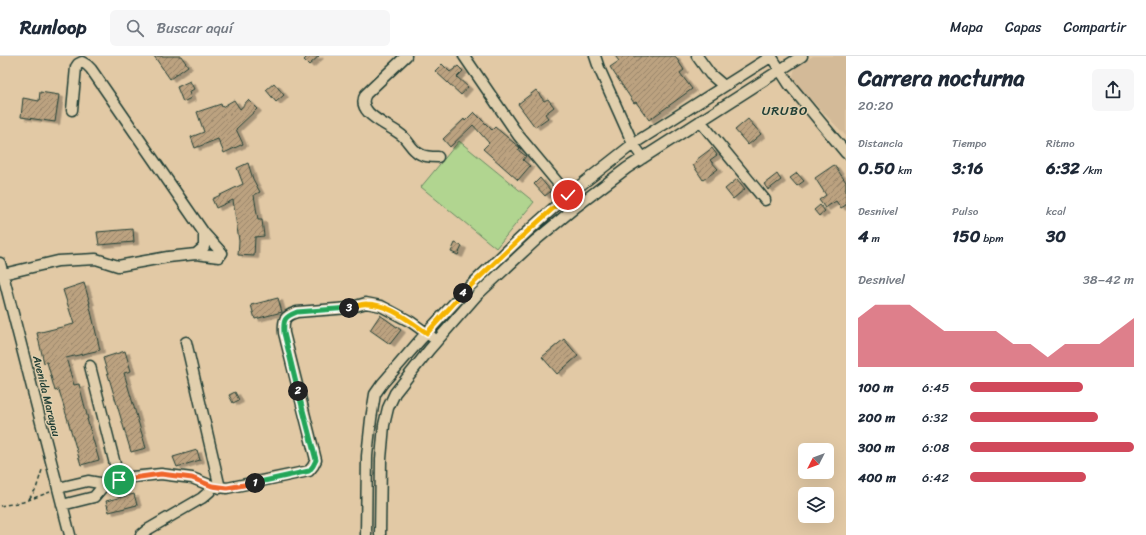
<!DOCTYPE html>
<html lang="es">
<head>
<meta charset="utf-8">
<style>
  :root { --surface:#fff; --page:#f6f6f7; --text:#1f2937; --muted:#747a83; --line:#e0e1e3; --accent:#d1495b }
  body { margin:0; font-family:Sriracha,sans-serif; background:var(--page); color:var(--text); height:100vh; display:flex; flex-direction:column; font-size:15px; white-space:nowrap }
  * { box-sizing:border-box; margin:0 }
  p { font-size:13px; color:var(--muted) }
  .icon { flex:none; width:22px; height:22px; fill:none; stroke:currentColor; stroke-width:2; stroke-linecap:round; stroke-linejoin:round }
  .map { position:relative; flex:1; overflow:hidden }
  .drawer { display:flex; flex-direction:column; background:var(--surface); width:300px }
  .drawer>* { flex:none }
  .needle { width:26px; rotate:228deg }
  .fabs { position:absolute; left:798px; top:387px; display:grid; gap:8px }
  .fabs a { display:grid; place-items:center; width:36px; height:36px; border-radius:6px; background:var(--surface); box-shadow:0 4px 16px #0002; font-size:20px }
  .pin { position:absolute; display:grid; place-items:center; width:34px; height:34px; color:#fff; margin:-17px; border:2px solid #fff; border-radius:50%; box-shadow:0 1px 4px #0007 }
  .km { position:absolute; width:20px; height:20px; margin:-10px; border-radius:50%; background:#222; color:#fff; font-size:11px; line-height:20px; text-align:center }
  .round { display:grid; place-items:center; flex:none; width:42px; height:42px; border-radius:6px; background:var(--page) }
  .overview { display:flex; align-items:center; justify-content:space-between; height:68px; padding:0 12px }
  h1 { font-size:22px; font-weight:700; line-height:30px }
  .metrics { display:grid; grid-template-columns:repeat(3,1fr); gap:6px; height:68px; padding:4px 12px }
  .metrics div { display:grid; align-content:center }
  .metrics b { font-size:17px; font-weight:700 }
  .metrics small { font-size:11px; font-weight:400 }
  .metrics p { font-size:11px }
  .chart { height:112px; padding:8px 12px }
  .chart p { display:flex; justify-content:space-between }
  .chart svg { width:100%; height:72px; margin-top:4px; fill:var(--accent); opacity:.7 }
  ul { padding:0 12px; list-style:none; font-size:13px }
  li { display:grid; grid-template-columns:64px 48px 1fr; align-items:center; height:30px }
  li i { height:10px; border-radius:5px; background:var(--accent) }
  header { display:flex; align-items:center; gap:24px; box-sizing:border-box; height:56px; padding:0 20px; background:var(--surface); border-bottom:1px solid var(--line) }
  header strong { font-size:19px }
  nav { display:flex; gap:22px; margin-inline-start:auto; font-size:14px }
  .search { width:280px; height:36px; background:var(--page); display:flex; align-items:center; gap:10px; box-sizing:border-box; padding:0 14px; border-radius:6px; color:var(--muted); font-size:15px }
  main { display:flex; flex:1; min-height:0 }
  .map>svg:first-child { display:block }
  .built { fill:#d3ba98 }
  .green { fill:#b1d590; stroke:#688962 }
  .building { fill:url(#building-hatch); stroke:#1f3d34; filter:url(#shadow) }
  .lines { fill:none; stroke-linecap:round; stroke-linejoin:round }
  .minor-casing { stroke:#1f3d34; stroke-width:13 }
  .path { stroke:#1f3d34; stroke-width:1.5; stroke-dasharray:4 3; stroke-linecap:butt }
  .minor { stroke:#e1cfad; stroke-width:10 }
  .split-1-casing { stroke:#fff; stroke-width:8 }
  .split-2-casing { stroke:#fff; stroke-width:8 }
  .split-3-casing { stroke:#fff; stroke-width:8 }
  .split-4-casing { stroke:#fff; stroke-width:8 }
  .split-5-casing { stroke:#fff; stroke-width:8 }
  .split-1 { stroke:#f0652b; stroke-width:5 }
  .split-2 { stroke:#22a559; stroke-width:5 }
  .split-3 { stroke:#22a559; stroke-width:5 }
  .split-4 { stroke:#f5b400; stroke-width:5 }
  .split-5 { stroke:#f5b400; stroke-width:5 }
  .labels { text-anchor:middle; stroke-width:3; stroke-linejoin:round; paint-order:stroke }
  .street-label { font-size:11px; fill:#1f3d34; stroke:#e1cfad }
  .quarter-label { font-size:13px; letter-spacing:1px; fill:#1f3d34; stroke:#e1cfad }
</style>
</head>
<body>
<header>
<strong>Runloop</strong>
<div class="search"><svg class="icon" aria-label="search" viewBox="0 0 24 24"><circle cx="10" cy="10" r="6"/><path d="M15 15l6 6"/></svg>Buscar aquí</div>
<nav><a>Mapa</a><a>Capas</a><a>Compartir</a></nav>
</header>
<main>
<div class="map">
<svg width="846" height="479" viewBox="0 0 846 479">
  <defs>
    <pattern id="building-hatch" width="6" height="6" patternUnits="userSpaceOnUse"><rect width="6" height="6" fill="#bca280"/><path d="M-1 1l2-2M0 6l6-6M5 7l2-2" fill="none" stroke="#98856a"/></pattern>
    <filter id="shadow"><feDropShadow dx="4.5" dy="2.5" stdDeviation="0" flood-color="#0004"/></filter>
  </defs>
  <rect width="100%" height="100%" fill="#e2c9a5"/>
  <filter id="ink" filterUnits="userSpaceOnUse"><feTurbulence type="fractalNoise" baseFrequency=".025" numOctaves="2"/><feDisplacementMap in="SourceGraphic" scale="8" xChannelSelector="R" yChannelSelector="G"/><feConvolveMatrix kernelMatrix="1 2 1 2 8 2 1 2 1" color-interpolation-filters="sRGB"/></filter>
  <g filter="url(#ink)">
    <!-- built -->
    <path class="built" d="M813,0H846V80L792,24L795,12Z"/>
    <!-- green -->
    <path class="green" d="M459,85L534,146L496,192L421,131Z"/>
    <!-- building -->
    <path class="building" d="M154,0H181L188,10L170,23Z
      M308,0H319L309,9L304,4Z
      M615,0H675L684,14L680,17L692,33L649,64L636,46L634,47L610,11L619,5Z
      M442,8L450,16L458,10L463,15L457,21L468,31L461,39L435,15Z
      M190,25L194,33L189,36L191,42L183,46L177,31Z
      M274,27L284,39L276,46L266,34Z
      M536,34L544,45L548,43L554,51L545,58L548,62L535,71L518,48Z
      M40,36L59,39L55,66L21,61L23,42L39,45Z
      M234,44L240,53L248,44L257,53L236,73L243,88L224,97L218,83L195,92L191,81L204,76L197,56L221,48L222,51Z
      M474,56L492,74L495,71L520,92L518,94L526,100L523,104L530,110L518,124L483,93L489,87L473,69L450,91L443,83L464,63L465,65Z
      M748,63L761,78L748,89L735,74Z
      M712,92L717,99L710,104L718,113L703,124L693,109L697,105L696,104Z
      M248,107L253,123L260,136L254,139L258,164H262L264,180L255,181L254,200L238,199L239,185L233,144L216,152L212,143L243,128L237,112Z
      M834,109L846,126V149L841,152L836,145L825,152L819,144L826,139L815,122Z
      M797,117L804,125L797,130L790,122Z
      M777,118L781,124L768,134L764,128Z
      M540,122L551,135L545,140L534,128Z
      M737,123L745,133L733,143L725,133Z
      M820,149L825,155L819,160L814,154Z
      M133,173L134,186L99,189L97,176Z
      M455,187L462,190L458,199L451,196Z
      M84,227L90,247H89L100,294L66,302L74,329L79,328L88,363H87L99,404L81,409L59,334L55,335L47,306L44,307L37,277L74,268L63,234Z
      M278,242L282,256L255,263L251,249Z
      M380,259L401,274L390,288L370,274Z
      M564,283L578,300L557,318L542,301Z
      M125,295L131,315L124,317L146,392L131,396L103,302Z
      M235,336L239,344L233,347L229,339Z
      M197,394L200,404L177,411L173,401Z
      M134,438L137,449L109,456L106,445Z"/>
    <g class="lines">
      <!-- minor casing -->
      <g class="minor-casing">
        <path id="minor" d="M406,0L366,38C354,57 389,69 400,78C408,83 411,94 420,98C425,101 432,101 438,101
          M464,0L518,79L572,144
          M595,0L599,12L633,88L643,102
          M697,0L710,18L724,30
          M771,0L789,28L846,97
          M700,65L765,144
          M196,198L204,191V177
          M0,207L70,479
          M3,218L58,205L96,203L118,210L168,201L196,198L219,201L222,197L204,177L91,13L87,9L82,6L78,8L76,11L72,54
          M186,286L220,432
          M90,310L119,424
          M58,432L88,425L105,428L132,421L161,418L192,422L212,430L227,432L309,415L313,410L316,404L284,277C283,264 284,260 297,256L349,252L366,247L381,250L411,266L432,281
          M62,449L94,441L105,428
          M141,479L147,474L202,442L210,435L212,430
          M366,479L367,400L371,363L375,338L382,328L421,283L469,231L529,174L568,139L633,88L772,0
          M380,479L381,403L384,369L388,352L395,337L429,294L477,239L536,184L577,150L627,112L802,0"/>
      </g>
      <!-- path -->
      <path class="path" d="M29,443L36,433L42,414
        M0,450L23,446L50,436"/>
      <!-- minor -->
      <use href="#minor" class="minor"/>
    </g>
  </g>
  <g class="lines" filter="url(#ink)">
    <!-- split-1 casing -->
    <g class="split-1-casing">
      <path id="split-1" d="M119,424L161,418L192,422L212,430L227,432L255,427"/>
    </g>
    <!-- split-2 casing -->
    <g class="split-2-casing">
      <path id="split-2" d="M255,427L309,415L313,410L316,404L298,335"/>
    </g>
    <!-- split-3 casing -->
    <g class="split-3-casing">
      <path id="split-3" d="M298,335L284,277C283,264 284,261 297,256L349,252"/>
    </g>
    <!-- split-4 casing -->
    <g class="split-4-casing">
      <path id="split-4" d="M349,252C354,251 361,247 367,248C389,248 409,265 427,277L463,237"/>
    </g>
    <!-- split-5 casing -->
    <g class="split-5-casing">
      <path id="split-5" d="M463,237L529,174L568,139"/>
    </g>
    <!-- split-1 -->
    <use href="#split-1" class="split-1"/>
    <!-- split-2 -->
    <use href="#split-2" class="split-2"/>
    <!-- split-3 -->
    <use href="#split-3" class="split-3"/>
    <!-- split-4 -->
    <use href="#split-4" class="split-4"/>
    <!-- split-5 -->
    <use href="#split-5" class="split-5"/>
  </g>
  <g class="labels">
    <!-- street labels -->
    <g class="street-label">
      <text transform="translate(47 340) rotate(76)" y="4">Avenida Marayau</text>
    </g>
    <!-- quarter labels -->
    <g class="quarter-label">
      <text x="785" y="59">URUBO</text>
    </g>
  </g>
</svg>
<div class="fabs">
<a><svg class="needle" viewBox="-14 -14 28 28"><path d="M0-13l5 13h-10z" fill="#e53935"/><path d="M0 13l5-13h-10z" fill="#747a83"/></svg></a>
<a><svg class="icon" aria-label="layers" viewBox="0 0 24 24"><path d="M12 4l9 5-9 5-9-5zM3 14l9 5 9-5"/></svg></a>
</div>
<div class="pin" style="left:119px;top:424px;background:#1e9e55"><svg class="icon" aria-label="arrive" viewBox="0 0 24 24"><path d="M6 21V4h12l-3 4 3 4H6"/></svg></div>
<div class="pin" style="left:568px;top:139px;background:#d93025"><svg class="icon" aria-label="check" viewBox="0 0 24 24"><path d="M5 12l5 5 9-10"/></svg></div>
<b class="km" style="left:255px;top:427px">1</b>
<b class="km" style="left:298px;top:335px">2</b>
<b class="km" style="left:349px;top:252px">3</b>
<b class="km" style="left:463px;top:237px">4</b>
</div>
<section class="drawer">
<div class="overview"><div><h1>Carrera nocturna</h1><p>20:20</p></div><a class="round"><svg class="icon" aria-label="share" viewBox="0 0 24 24"><path d="M12 15V3M7 8l5-5 5 5M5 13v7h14v-7"/></svg></a></div>
<div class="metrics">
<div><p>Distancia</p><b>0.50<small> km</small></b></div>
<div><p>Tiempo</p><b>3:16</b></div>
<div><p>Ritmo</p><b>6:32<small> /km</small></b></div>
</div>
<div class="metrics">
<div><p>Desnivel</p><b>4<small> m</small></b></div>
<div><p>Pulso</p><b>150<small> bpm</small></b></div>
<div><p>kcal</p><b>30</b></div>
</div>
<div class="chart"><p><span>Desnivel</span>38–42 m</p>
<svg viewBox="0 0 160 44" preserveAspectRatio="none"><path d="M0 44V14L10 6L20 6L30 6L40 14L50 22L60 22L70 22L80 22L90 30L100 30L110 38L120 30L130 30L140 30L150 22L160 14V44z"/></svg>
</div>
<ul>
<li><b>100 m</b>6:45<i style="width:69%"></i></li>
<li><b>200 m</b>6:32<i style="width:78%"></i></li>
<li><b>300 m</b>6:08<i style="width:100%"></i></li>
<li><b>400 m</b>6:42<i style="width:71%"></i></li>
</ul>
</section>
</main>
</body>
</html>
